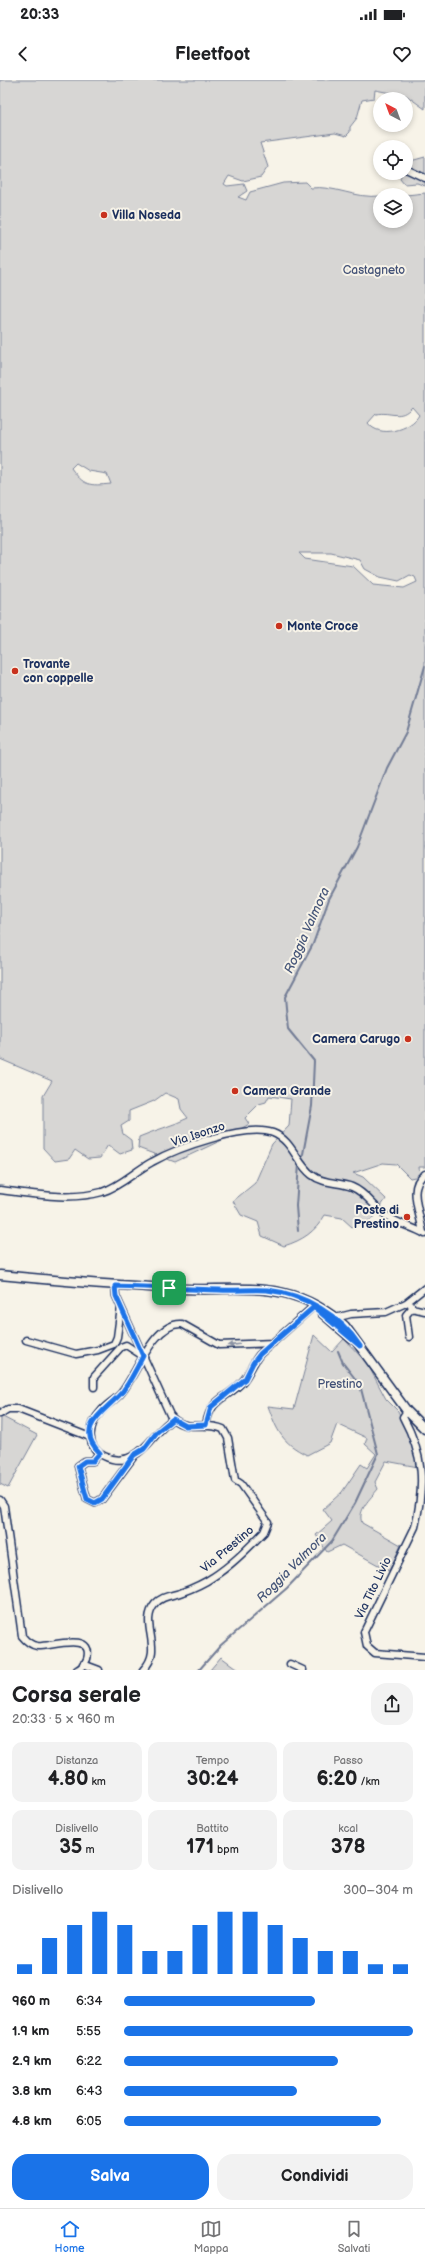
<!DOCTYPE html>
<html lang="it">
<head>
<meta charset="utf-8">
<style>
  :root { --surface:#fff; --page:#f2f2f2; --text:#202124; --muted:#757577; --line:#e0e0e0; --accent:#1a73e8 }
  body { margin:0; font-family:"Balsamiq Sans",sans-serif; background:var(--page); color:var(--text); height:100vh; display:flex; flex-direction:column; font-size:15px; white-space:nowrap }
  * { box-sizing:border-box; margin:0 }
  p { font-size:13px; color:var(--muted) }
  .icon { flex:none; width:22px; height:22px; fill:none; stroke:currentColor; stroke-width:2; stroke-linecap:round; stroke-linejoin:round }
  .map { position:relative; height:1590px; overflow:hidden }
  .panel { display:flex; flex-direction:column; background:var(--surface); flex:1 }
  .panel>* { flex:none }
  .needle { width:26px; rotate:319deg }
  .controls { position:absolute; left:373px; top:12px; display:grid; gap:8px }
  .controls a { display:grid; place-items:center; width:40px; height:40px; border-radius:50%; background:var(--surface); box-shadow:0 2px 6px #0003; font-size:20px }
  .pin { position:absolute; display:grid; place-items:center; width:34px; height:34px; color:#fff; margin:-17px; border-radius:8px; box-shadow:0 2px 6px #0006 }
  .round { display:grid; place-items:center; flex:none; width:42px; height:42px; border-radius:16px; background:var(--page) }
  .overview { display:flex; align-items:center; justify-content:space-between; height:68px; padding:0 12px }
  h1 { font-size:22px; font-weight:600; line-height:30px }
  .figures { display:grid; grid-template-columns:repeat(3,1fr); gap:6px; height:68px; padding:4px 12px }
  .figures div { display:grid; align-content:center; border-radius:10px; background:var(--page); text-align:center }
  .figures b { font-size:20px; font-weight:600 }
  .figures small { font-size:11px; font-weight:400 }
  .figures p { font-size:11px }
  .chart { height:112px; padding:8px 12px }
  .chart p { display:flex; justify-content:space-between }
  .chart svg { width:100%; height:72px; margin-top:4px; stroke:var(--accent); stroke-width:6 }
  .button { display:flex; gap:8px; margin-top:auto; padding:8px 12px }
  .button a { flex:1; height:46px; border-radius:16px; background:var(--accent); color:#fff; font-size:16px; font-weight:600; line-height:46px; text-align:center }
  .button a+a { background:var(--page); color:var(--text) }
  ul { padding:0 12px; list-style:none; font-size:13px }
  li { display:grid; grid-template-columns:64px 48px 1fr; align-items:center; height:30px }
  li i { height:10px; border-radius:5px; background:var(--accent) }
  .status { display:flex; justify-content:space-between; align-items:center; height:28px; padding:0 20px; background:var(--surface); direction:ltr }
  .status svg { height:11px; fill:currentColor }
  header { display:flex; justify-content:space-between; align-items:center; height:52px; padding:0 12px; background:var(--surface); font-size:18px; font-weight:600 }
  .dock { display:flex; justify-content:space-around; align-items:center; height:56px; border-top:1px solid var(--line); background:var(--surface); font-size:11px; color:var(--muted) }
  .dock a { display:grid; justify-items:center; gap:2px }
  .dock .selected { color:var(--accent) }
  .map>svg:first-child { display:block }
  .green { fill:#d7d6d4; stroke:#798299; fill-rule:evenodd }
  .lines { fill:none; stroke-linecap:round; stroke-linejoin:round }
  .stream { stroke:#727c95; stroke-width:2 }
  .minor-casing { stroke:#1b2f5e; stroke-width:9 }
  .major-casing { stroke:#1b2f5e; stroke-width:11 }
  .minor { stroke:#f7f3e8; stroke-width:6 }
  .major { stroke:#f7f3e8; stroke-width:8 }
  .oneway { fill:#8991a3 }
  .route-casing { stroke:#fff; stroke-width:8 }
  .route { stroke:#1a73e8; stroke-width:5 }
  .poi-dot { fill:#c8321e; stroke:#f7f3e8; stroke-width:1.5 }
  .labels { text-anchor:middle; stroke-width:4; stroke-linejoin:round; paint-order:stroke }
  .poi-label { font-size:12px; font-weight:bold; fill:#1b2f5e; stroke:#f7f3e8; text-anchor:start }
  .park-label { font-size:12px; fill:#415076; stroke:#f7f3e8 }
  .street-label { font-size:12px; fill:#1b2f5e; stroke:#f7f3e8 }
  .water-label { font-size:13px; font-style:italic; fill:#465679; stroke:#f7f3e8 }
</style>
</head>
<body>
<div class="status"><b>20:33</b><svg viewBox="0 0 49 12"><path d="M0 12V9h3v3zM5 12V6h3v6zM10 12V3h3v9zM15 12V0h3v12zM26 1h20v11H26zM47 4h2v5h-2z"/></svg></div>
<header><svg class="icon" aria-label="back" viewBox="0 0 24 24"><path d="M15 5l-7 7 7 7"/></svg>Fleetfoot<svg class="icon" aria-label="heart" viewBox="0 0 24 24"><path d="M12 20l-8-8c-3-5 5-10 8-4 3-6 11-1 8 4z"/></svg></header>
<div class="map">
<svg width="425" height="1590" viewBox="0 0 425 1590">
  <rect width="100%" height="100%" fill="#f7f3e8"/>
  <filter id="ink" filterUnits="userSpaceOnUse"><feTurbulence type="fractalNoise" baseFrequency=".025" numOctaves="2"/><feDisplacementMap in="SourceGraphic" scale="8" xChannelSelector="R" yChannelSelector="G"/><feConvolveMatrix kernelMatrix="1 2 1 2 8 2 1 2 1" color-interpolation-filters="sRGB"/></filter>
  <g filter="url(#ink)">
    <!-- green -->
    <path class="green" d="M0,0H425V29L407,16L375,10L374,18L362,20L357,38L350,47V52L346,56L335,53L260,63L268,87L261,97L243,101L229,96L224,104L227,106L244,104L247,111L238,117L246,120L250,112L283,103L305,102L311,108C334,105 356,119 380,116V141H406V115L425,113V1087H419L420,1096L410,1098L396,1084L383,1083L353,1093L363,1097L386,1119L371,1140L352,1147L342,1138L325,1135C315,1152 303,1160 284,1166L262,1156L258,1142L241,1135L233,1121L255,1103L272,1064L289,1046L291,1019L269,1016L266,1022L259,1024L245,1038L249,1044L222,1060L175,1082L138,1068L139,1057C155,1050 172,1046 188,1038L181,1029L179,1019L165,1013L154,1021L129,1031V1041L121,1046L123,1054L131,1060L132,1070L120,1074L108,1065L100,1078L88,1079L75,1070L69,1079L55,1081L43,1068V1016L52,1001L0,979ZM412,327L419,335C411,350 379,359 368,343L376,334C391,331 400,341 412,327ZM76,383L89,391L107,394L111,404C89,406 84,406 71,388ZM299,473H331L360,480L365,489L380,497L399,501L410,495L415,497L417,502L404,508L373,505L353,486L305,479Z
      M425,77V106L417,103L404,104L400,99L402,93H406L407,82Z
      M314,1255L332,1272L344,1259L367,1283L386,1319L398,1331L413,1363L418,1387L386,1381L375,1402L378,1409C370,1419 357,1430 362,1443L401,1465L389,1491L342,1465L327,1472L316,1455L332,1441L323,1429L342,1412L361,1384L367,1388L376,1374L365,1364L367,1358L337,1344L330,1363L307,1375C282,1363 277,1351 268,1326L294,1329Z
      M1,1336L37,1355L8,1408L0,1404Z
      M221,1577L239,1590H210Z"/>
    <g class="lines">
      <!-- stream -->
      <path class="stream" d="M300,1078L303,1074L312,1026L314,981L288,949L285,917L313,864L329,819L357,767L387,688L406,652L425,586
        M298,1151L296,1126L299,1084
        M199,1590L221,1565L287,1508L332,1461L355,1423L378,1374L360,1305L343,1283L338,1271"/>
      <!-- minor casing -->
      <g class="minor-casing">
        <path id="minor" d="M406,89L425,98
          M0,1110C33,1114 70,1121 102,1112C121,1106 135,1091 152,1082C177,1068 246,1043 273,1053C292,1060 297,1084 312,1095C323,1104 339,1102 352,1107C367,1113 374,1128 387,1136C398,1144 413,1147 425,1154
          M423,1153C421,1135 406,1106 425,1094
          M115,1206L116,1216L170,1335C184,1354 205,1340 223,1349L228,1358L235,1400L241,1404L268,1442L264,1452C248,1468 232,1485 213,1497C203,1504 191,1509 180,1513C171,1516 162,1516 155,1524C138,1544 165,1568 143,1590
          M411,1225L412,1228L425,1231
          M335,1238L351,1234L386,1232L406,1223L425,1208
          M409,1257L406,1235L412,1228
          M26,1260L76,1274L98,1270L114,1264L117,1257L121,1227
          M94,1307V1297L121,1267L126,1265L143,1276
          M407,1331L403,1337C424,1376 425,1404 415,1447L364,1552L367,1566L375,1573L425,1577
          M0,1334L8,1329H18L90,1357
          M173,1339C157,1349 150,1367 133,1376C124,1381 114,1381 104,1376C84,1366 89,1344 102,1330C108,1323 117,1319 122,1312C137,1293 154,1242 182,1244L219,1265L273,1263
          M206,1345C211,1316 227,1320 243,1301C250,1293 253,1282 260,1274L315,1225
          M99,1373L93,1381H85L78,1386L87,1419L95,1423L102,1419L134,1376
          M0,1420L4,1426L22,1556C26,1561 30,1565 37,1566C47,1568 95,1550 87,1579C85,1584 81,1588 77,1590
          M83,1584L99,1590
          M290,1584L303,1590"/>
      </g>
      <!-- major casing -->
      <g class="major-casing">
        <path id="major" d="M0,1195C61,1201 123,1206 184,1209C217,1210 253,1206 284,1213C306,1218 329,1231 345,1246L407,1331L425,1349
          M322,1233L352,1259"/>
      </g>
      <!-- minor -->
      <use href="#minor" class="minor"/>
      <!-- major -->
      <use href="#major" class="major"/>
    </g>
    <!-- one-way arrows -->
    <defs><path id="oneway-solid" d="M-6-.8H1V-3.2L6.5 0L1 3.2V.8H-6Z"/></defs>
    <use class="oneway" href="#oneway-solid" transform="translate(234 1265) rotate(173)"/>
  </g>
  <g class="lines" filter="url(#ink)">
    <!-- route casing -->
    <g class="route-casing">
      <path id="route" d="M115,1206C150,1207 184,1209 219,1210C235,1211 251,1209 267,1210C304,1214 340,1235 360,1266L314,1227L260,1274L253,1283L245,1299L211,1327L206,1345L186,1346L173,1339L157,1352L144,1369L134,1375L102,1419L95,1423L87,1419L78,1386L85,1381H93L100,1373C72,1346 108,1330 123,1311C131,1300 137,1288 143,1276L116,1216Z"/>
    </g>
    <!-- route -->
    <use href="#route" class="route"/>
  </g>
  <!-- markers -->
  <g class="poi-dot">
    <circle cx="104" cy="135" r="4"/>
    <circle cx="279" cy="546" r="4"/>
    <circle cx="15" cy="591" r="4"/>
    <circle cx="408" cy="959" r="4"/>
    <circle cx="235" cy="1011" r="4"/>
    <circle cx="407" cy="1137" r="4"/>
  </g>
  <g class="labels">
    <!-- poi labels -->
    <g class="poi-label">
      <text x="112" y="139">Villa Noseda</text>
      <text x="287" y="550">Monte Croce</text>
      <text x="23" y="588">Trovante<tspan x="23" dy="14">con coppelle</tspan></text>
      <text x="400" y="963" text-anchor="end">Camera Carugo</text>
      <text x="243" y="1015">Camera Grande</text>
      <text x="399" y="1134" text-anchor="end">Poste di<tspan x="399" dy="14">Prestino</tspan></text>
    </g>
    <!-- park labels -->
    <g class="park-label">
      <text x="374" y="194">Castagneto</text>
      <text x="340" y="1308">Prestino</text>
    </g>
    <!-- street labels -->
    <g class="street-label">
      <text transform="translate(198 1054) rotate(-18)" y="4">Via Isonzo</text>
      <text transform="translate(227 1469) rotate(-40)" y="4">Via Prestino</text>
      <text transform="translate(373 1508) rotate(-64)" y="4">Via Tito Livio</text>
    </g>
    <!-- water labels -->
    <g class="water-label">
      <text transform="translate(306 850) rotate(-66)" y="5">Roggia Valmora</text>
      <text transform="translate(291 1487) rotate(-45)" y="5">Roggia Valmora</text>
    </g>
  </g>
</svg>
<div class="controls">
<a><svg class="needle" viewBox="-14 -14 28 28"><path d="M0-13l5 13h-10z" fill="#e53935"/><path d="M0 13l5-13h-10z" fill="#757577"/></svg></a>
<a><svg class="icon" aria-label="locate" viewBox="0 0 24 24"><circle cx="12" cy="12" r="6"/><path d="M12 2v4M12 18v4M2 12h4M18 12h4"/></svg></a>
<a><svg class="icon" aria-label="layers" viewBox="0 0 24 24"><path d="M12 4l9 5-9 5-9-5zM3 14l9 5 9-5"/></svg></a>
</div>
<div class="pin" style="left:169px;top:1208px;background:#1e9e55"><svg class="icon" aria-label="arrive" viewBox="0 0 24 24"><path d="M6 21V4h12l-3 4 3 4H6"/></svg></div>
</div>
<section class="panel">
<div class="overview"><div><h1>Corsa serale</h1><p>20:33 · 5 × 960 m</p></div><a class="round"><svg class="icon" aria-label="share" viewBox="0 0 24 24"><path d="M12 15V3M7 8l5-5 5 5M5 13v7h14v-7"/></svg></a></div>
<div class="figures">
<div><p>Distanza</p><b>4.80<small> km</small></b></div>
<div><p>Tempo</p><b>30:24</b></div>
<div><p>Passo</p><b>6:20<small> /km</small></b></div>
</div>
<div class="figures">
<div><p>Dislivello</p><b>35<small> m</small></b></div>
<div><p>Battito</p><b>171<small> bpm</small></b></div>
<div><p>kcal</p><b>378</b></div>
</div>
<div class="chart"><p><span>Dislivello</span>300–304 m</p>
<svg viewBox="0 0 160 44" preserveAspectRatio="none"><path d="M5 44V38M15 44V22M25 44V14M35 44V6M45 44V14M55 44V30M65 44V30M75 44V14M85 44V6M95 44V6M105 44V14M115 44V22M125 44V30M135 44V30M145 44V38M155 44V38"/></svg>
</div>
<ul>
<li><b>960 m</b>6:34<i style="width:66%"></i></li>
<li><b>1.9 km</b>5:55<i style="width:100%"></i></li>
<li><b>2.9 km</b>6:22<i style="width:74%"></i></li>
<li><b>3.8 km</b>6:43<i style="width:60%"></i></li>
<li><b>4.8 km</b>6:05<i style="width:89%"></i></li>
</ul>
<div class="button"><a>Salva</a><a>Condividi</a></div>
</section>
<nav class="dock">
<a class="selected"><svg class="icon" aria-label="home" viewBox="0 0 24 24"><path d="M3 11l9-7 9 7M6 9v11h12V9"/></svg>Home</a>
<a><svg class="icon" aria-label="map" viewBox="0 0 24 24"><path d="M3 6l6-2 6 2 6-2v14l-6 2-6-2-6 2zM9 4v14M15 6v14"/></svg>Mappa</a>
<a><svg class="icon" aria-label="saved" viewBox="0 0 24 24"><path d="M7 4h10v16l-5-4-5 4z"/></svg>Salvati</a>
</nav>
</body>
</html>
